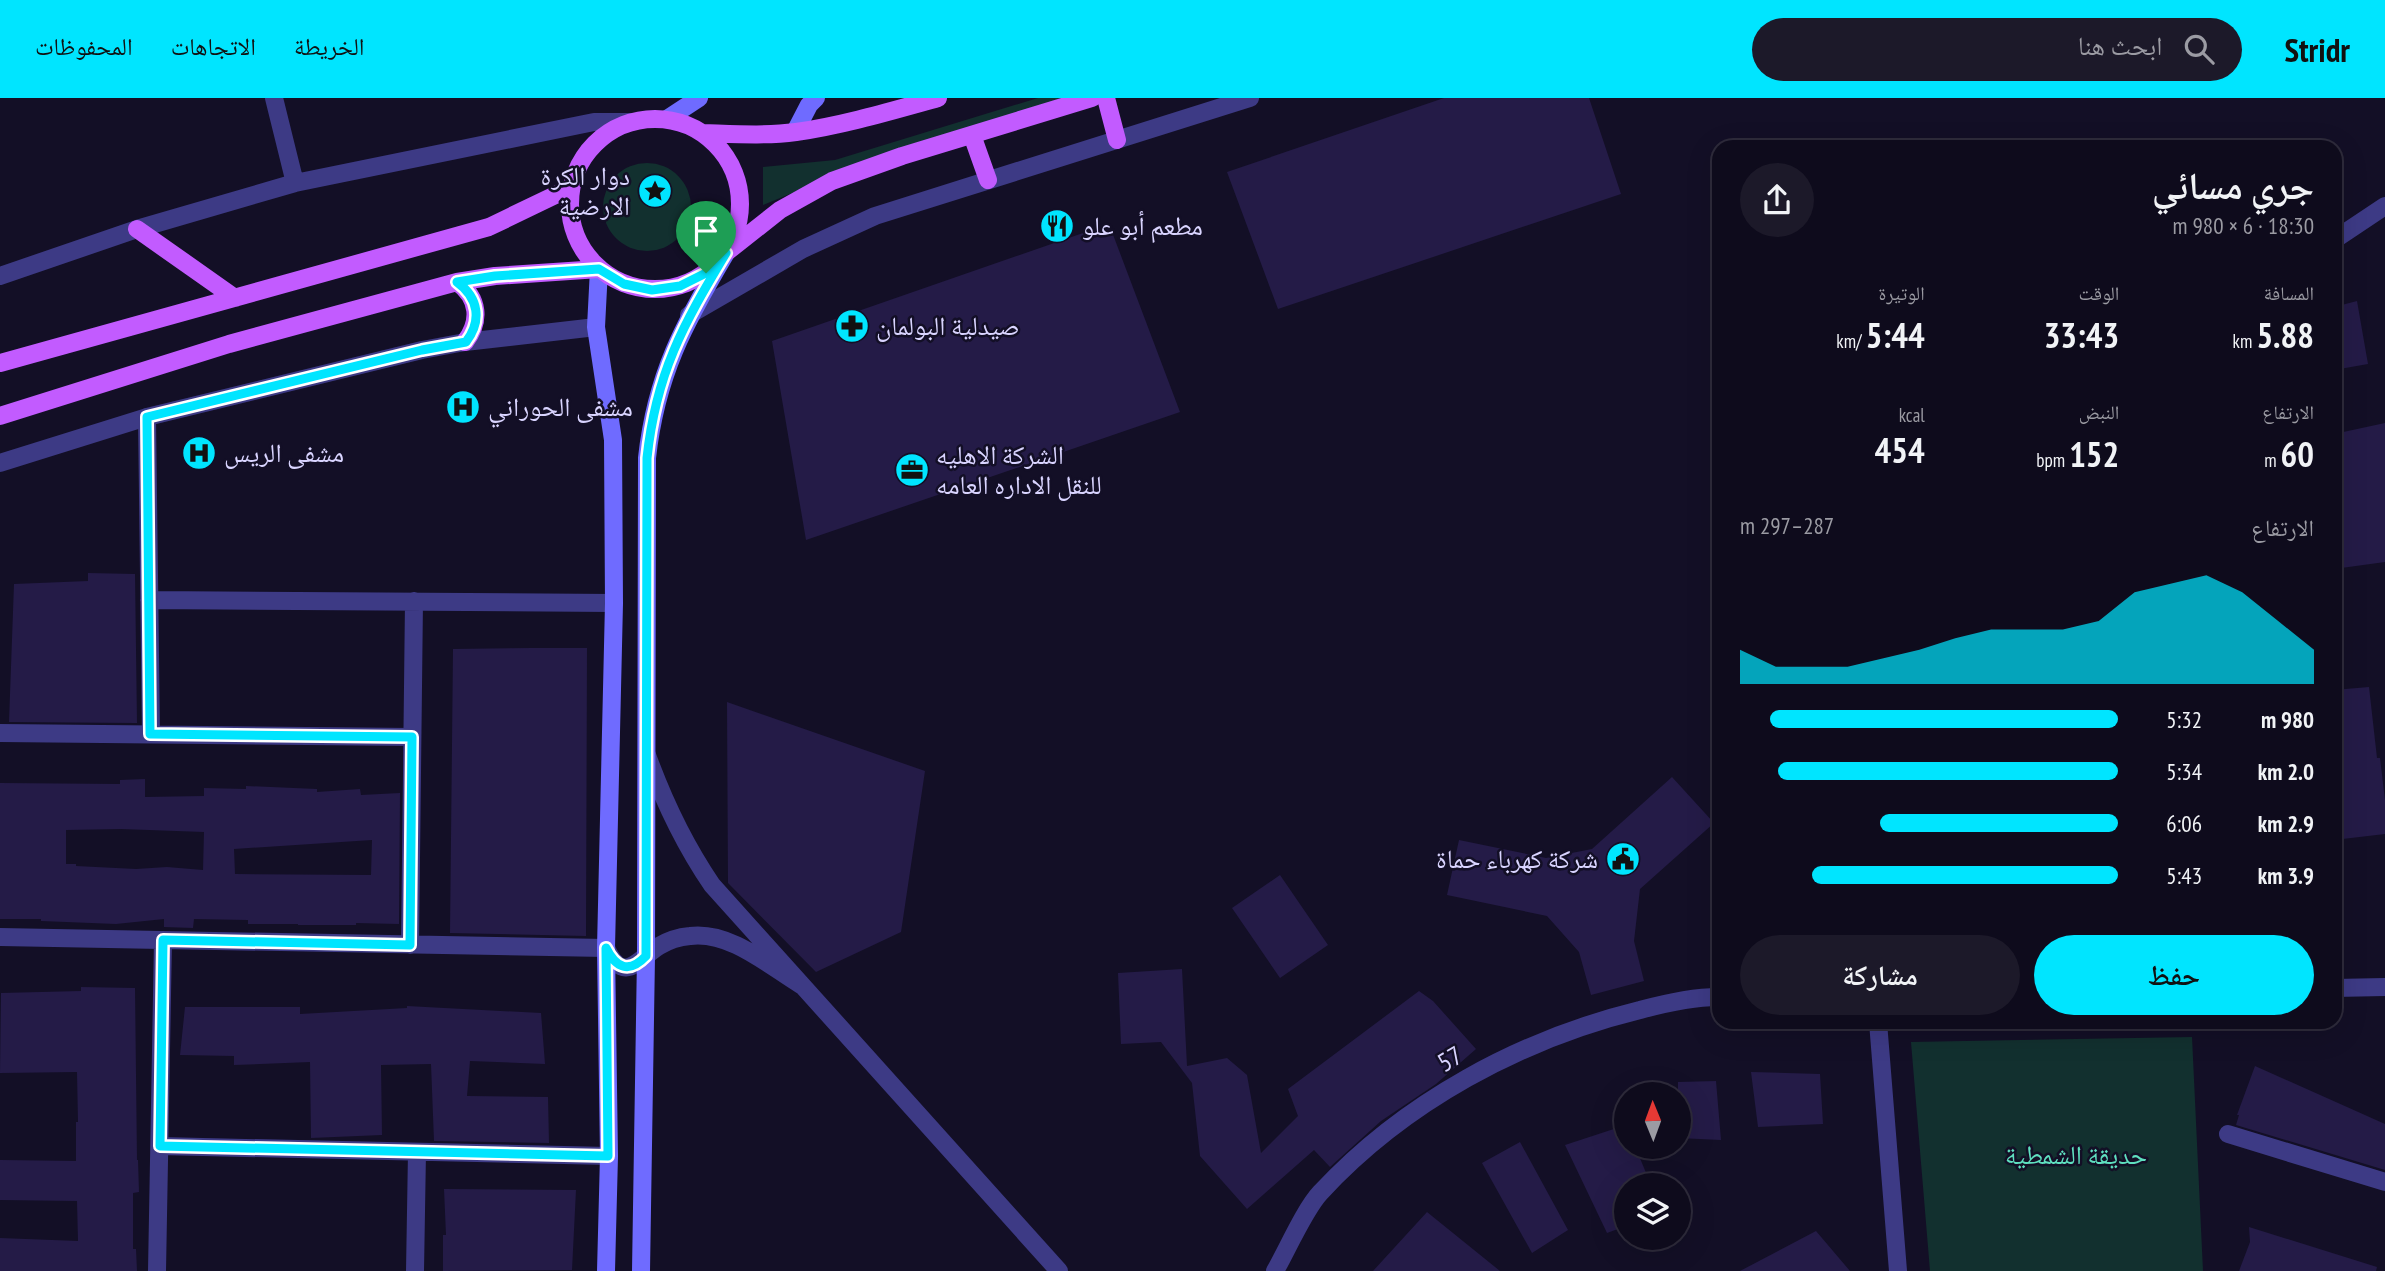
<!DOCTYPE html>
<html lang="ar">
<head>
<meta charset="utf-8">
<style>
  :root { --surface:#0e0b1c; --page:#1c1929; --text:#f1f3f6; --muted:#9b9ba3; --line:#2e2b3b; --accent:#00e5ff }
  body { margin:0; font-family:"PT Sans Narrow","Noto Naskh Arabic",sans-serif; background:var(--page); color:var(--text); direction:rtl; height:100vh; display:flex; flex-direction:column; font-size:26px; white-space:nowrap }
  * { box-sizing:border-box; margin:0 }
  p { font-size:23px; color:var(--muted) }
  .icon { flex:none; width:38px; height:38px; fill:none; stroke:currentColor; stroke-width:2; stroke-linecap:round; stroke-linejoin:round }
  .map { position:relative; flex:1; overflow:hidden; direction:ltr }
  .side { position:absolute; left:1712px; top:42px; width:630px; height:889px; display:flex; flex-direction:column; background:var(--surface); border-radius:21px; box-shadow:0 7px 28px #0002,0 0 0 2px var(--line); direction:rtl }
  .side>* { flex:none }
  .needle { width:46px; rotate:359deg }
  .controls { position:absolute; left:1614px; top:984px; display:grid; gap:14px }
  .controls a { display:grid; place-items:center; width:77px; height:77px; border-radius:50%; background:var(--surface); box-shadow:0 7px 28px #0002,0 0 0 2px var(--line); font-size:35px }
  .pin { position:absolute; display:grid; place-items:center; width:60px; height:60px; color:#fff; margin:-72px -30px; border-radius:50% 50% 50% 0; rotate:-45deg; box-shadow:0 0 7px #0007 }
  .pin .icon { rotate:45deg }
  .round { display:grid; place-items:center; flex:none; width:74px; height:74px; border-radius:37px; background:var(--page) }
  .summary { display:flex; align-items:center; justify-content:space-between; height:119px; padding:0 28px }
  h1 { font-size:38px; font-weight:600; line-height:52px }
  .stats { display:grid; grid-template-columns:repeat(3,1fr); gap:10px; height:119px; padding:7px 28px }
  .stats div { display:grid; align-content:center }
  .stats b { font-size:35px; font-weight:600 }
  .stats small { font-size:19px; font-weight:400 }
  .stats p { font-size:19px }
  .chart { height:196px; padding:14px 28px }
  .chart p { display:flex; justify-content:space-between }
  .chart svg { width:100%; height:126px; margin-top:7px; fill:var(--accent); opacity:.7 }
  .button { display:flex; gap:14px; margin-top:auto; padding:14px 28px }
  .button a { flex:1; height:80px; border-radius:42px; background:var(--accent); color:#111; font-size:28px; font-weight:600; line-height:80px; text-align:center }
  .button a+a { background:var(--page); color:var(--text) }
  ul { padding:0 28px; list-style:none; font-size:23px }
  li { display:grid; grid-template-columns:112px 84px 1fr; align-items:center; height:52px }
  li i { height:18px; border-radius:9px; background:var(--accent) }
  header { display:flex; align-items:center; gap:42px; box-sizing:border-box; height:98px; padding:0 35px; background:var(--accent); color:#111 }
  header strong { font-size:33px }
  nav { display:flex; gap:38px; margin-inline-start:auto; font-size:24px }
  .search { width:490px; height:63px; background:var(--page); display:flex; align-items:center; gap:18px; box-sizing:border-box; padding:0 24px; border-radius:38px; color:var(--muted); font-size:26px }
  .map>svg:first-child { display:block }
  .green { fill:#12302f }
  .building { fill:#241b47; fill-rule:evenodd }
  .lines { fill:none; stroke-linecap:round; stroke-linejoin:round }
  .minor { stroke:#3d3a85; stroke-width:18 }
  .tertiary { stroke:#3d3a85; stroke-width:18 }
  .secondary { stroke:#6f6bff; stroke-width:18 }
  .primary { stroke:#c25bff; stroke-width:18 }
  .route-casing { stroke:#fff; stroke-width:14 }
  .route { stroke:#00e5ff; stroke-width:9 }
  .labels { text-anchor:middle; stroke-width:5; stroke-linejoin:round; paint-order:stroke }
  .poi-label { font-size:26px; fill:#d9d4ff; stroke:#130f26; text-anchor:start }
  .street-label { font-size:26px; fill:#d9d4ff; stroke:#130f26 }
  .park-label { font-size:26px; fill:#5fe0c0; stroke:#130f26 }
</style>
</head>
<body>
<header>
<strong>Stridr</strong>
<div class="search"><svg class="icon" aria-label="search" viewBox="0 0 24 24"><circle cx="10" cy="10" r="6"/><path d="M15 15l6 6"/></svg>ابحث هنا</div>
<nav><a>الخريطة</a><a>الاتجاهات</a><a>المحفوظات</a></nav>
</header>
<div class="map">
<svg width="2385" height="1173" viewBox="0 0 2385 1173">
  <rect width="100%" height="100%" fill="#130f26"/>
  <!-- green -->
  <path class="green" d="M1038,0H1082L834,78L763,107V69L835,62Z
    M603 109a44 44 0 1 1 88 0a44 44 0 1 1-88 0Z
    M2192,939L2203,1173H1930L1911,944Z"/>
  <!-- building -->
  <path class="building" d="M1444,0H1589L1621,96L1278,211L1227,74Z
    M1109,126L1180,314L806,442L772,243Z
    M2357,203L2368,266L2334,272V209Z
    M2385,325V464L2334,471V336Z
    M88,475L135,476L137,625L9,624L14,486L88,483Z
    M532,550H587L586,838L450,835L453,551Z
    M2369,589L2377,660H2380L2385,702V736L2334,742V592Z
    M727,604L925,673L901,834L816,874L728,785Z
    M1672,679L1714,725L1640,791L1634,843L1644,883L1591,897L1579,854L1547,818L1447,797L1459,742L1546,760L1592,751Z
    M145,681V699L204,698V690L246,691V688L317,691V694L360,691L361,697L400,695L399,826L356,825V827H298V826H248V822L194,821L193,830L164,829V821L116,826L41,823V821H0V685L120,686V682ZM121,731L204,734L203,772L167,769L136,771L76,768V766H66V732ZM372,742L371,777L235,776L234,751Z
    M1280,777L1328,847L1280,880L1232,810Z
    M1182,871L1187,968L1227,960L1247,977L1261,1055L1298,1018L1288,991L1419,893L1433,903L1476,951L1436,986L1381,1023L1330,1069L1314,1052L1247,1111L1200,1058L1192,985L1161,944L1121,946L1118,875Z
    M81,889L135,890L137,1062H138L139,1094L133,1095V1151H136L137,1173H0V1140L78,1143L77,1103L0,1102V1062L76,1063V1024H78L77,974L0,975L1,895L81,893Z
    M407,908L541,915L545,966L470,963L467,998L548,999L549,1045L434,1043L431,966L381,967L382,1037L311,1040L310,964L234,967V958L180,957L185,909H300V916L407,910Z
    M2255,968L2385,1026V1072L2236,1027L2239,1017H2237Z
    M1751,974L1820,976L1823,1026L1758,1029Z
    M1716,983L1721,1042L1678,1040V984Z
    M1626,1027V1048H1635L1651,1087H1626V1128L1607,1135L1565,1047Z
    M1520,1044L1568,1132L1532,1155L1482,1065Z
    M444,1091L576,1092L572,1172L443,1173V1137H446Z
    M1427,1114L1500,1173H1373Z
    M2249,1129L2377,1169L2376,1173H2239L2250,1144Z
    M1816,1133L1850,1173H1740Z"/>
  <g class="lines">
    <!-- minor -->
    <path class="minor" d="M274,0L295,85
      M2334,142L2385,108
      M0,178L137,131L295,85L594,24H631
      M689,217L803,151L875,118L1250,0
      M147,319L151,636
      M149,502L614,505
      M0,635L412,639
      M647,657C664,704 684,746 712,787L1059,1173
      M0,839L606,850C624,888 638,861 659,848C669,842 679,839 690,838C730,833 768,867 801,887
      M410,847L414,503
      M2334,890L2385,889
      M1878,924L1898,1173
      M2228,1036L2385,1084
      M160,1048L609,1058
      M157,1173L163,842
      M415,1173L417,1054
      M1275,1173C1287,1152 1305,1111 1320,1095C1404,1004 1521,941 1640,912C1666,905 1692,899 1718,899"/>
    <!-- tertiary -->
    <path class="tertiary" d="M0,365L147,319L422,252L465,244L596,229"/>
    <!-- secondary -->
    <path class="secondary" d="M667,21L699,0
      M795,34L809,7L816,0
      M599,171L596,229L613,342L614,505L606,850L609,1058L606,1173
      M641,1173L646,858L647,360C656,277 684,226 726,155"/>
    <!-- primary -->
    <path class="primary" d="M1106,0L1117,42
      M570 106a85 85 0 1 1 170 0a85 85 0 1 1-170 0Z
      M704,35C735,36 766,38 796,34C844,27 891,13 938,0
      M972,37L988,82
      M137,131L235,200
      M728,153L780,112L832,83L902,58L1092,0
      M457,184C479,200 481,223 465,244
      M0,265L489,129L570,90
      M0,318L229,246L457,184L495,178L599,171"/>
  </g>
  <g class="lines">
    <!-- route casing -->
    <g class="route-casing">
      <path id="route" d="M726,155C683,227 656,275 647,360L646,858C629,876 616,870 606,850L608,1058L160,1048L163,842L410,847L412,639L150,636L147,319L422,252L466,244C482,223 479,200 457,184L495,178L599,171L624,186L652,192L680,188L706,175Z"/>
    </g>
    <!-- route -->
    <use href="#route" class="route"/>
  </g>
  <!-- icons -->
  <defs>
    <g id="sight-disc" transform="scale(1.75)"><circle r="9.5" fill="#00e5ff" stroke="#130f26"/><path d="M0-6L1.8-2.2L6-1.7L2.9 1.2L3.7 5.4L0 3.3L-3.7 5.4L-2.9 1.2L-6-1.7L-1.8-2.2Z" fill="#111"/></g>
    <g id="restaurant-disc" transform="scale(1.75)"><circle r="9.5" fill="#00e5ff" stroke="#130f26"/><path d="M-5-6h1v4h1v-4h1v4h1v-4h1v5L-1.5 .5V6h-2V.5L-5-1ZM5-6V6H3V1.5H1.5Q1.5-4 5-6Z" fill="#111"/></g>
    <g id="pharmacy-disc" transform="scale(1.75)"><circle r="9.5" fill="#00e5ff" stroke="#130f26"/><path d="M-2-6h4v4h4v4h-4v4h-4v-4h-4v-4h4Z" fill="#111"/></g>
    <g id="hospital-disc" transform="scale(1.75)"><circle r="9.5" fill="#00e5ff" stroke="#130f26"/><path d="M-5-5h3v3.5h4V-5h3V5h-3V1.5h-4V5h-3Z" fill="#111"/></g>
    <g id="office-disc" transform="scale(1.75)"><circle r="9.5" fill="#00e5ff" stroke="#130f26"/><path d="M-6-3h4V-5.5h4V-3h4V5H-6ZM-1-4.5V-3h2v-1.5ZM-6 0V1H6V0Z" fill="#111"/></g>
    <g id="civic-disc" transform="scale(1.75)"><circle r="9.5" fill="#00e5ff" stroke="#130f26"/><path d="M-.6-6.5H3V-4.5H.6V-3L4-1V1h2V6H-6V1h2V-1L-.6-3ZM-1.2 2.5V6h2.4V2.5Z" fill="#111"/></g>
  </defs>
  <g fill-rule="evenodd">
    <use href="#sight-disc" x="655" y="93"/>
    <use href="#restaurant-disc" x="1057" y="128"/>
    <use href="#pharmacy-disc" x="852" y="228"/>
    <use href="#hospital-disc" x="463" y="309"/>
    <use href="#hospital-disc" x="199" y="355"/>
    <use href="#office-disc" x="912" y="372"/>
    <use href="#civic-disc" x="1623" y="761"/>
  </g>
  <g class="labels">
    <!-- poi labels -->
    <g class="poi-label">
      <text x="630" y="87" text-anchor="end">دوار الكرة<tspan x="630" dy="30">الارضية</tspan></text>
      <text x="1082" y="137">مطعم أبو علو</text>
      <text x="876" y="237">صيدلية البولمان</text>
      <text x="488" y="318">مشفى الحوراني</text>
      <text x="224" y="364">مشفى الريس</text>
      <text x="936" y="366">الشركة الاهليه<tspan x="936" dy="30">للنقل الاداره العامه</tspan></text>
      <text x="1598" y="770" text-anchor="end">شركة كهرباء حماة</text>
    </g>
    <!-- street labels -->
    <g class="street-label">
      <text transform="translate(1450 961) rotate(-30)" y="9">57</text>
    </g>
    <!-- park labels -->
    <g class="park-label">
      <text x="2076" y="1066">حديقة الشمطية</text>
    </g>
  </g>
</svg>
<div class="controls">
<a><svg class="needle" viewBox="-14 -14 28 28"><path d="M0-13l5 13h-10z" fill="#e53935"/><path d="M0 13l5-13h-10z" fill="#9b9ba3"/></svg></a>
<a><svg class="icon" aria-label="layers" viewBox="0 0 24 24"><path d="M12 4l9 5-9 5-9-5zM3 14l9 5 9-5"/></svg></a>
</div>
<div class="pin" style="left:706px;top:175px;background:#1e9e55"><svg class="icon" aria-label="arrive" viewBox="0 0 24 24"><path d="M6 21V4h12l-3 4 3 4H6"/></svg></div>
<section class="side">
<div class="summary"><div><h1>جري مسائي</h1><p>18:30 · 6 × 980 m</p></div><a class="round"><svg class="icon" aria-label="share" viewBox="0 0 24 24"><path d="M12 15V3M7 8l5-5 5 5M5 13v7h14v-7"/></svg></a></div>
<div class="stats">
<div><p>المسافة</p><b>5.88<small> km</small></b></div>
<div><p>الوقت</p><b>33:43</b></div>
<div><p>الوتيرة</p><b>5:44<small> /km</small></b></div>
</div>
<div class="stats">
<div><p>الارتفاع</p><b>60<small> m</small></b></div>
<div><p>النبض</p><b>152<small> bpm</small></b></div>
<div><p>kcal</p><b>454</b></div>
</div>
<div class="chart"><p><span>الارتفاع</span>287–297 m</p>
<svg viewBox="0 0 160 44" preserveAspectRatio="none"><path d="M0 44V32L10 38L20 38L30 38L40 35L50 32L60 28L70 25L80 25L90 25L100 22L110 12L120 9L130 6L140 12L150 22L160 32V44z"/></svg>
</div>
<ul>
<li><b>980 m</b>5:32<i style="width:92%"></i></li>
<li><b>2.0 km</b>5:34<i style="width:90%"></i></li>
<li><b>2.9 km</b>6:06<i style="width:63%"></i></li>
<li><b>3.9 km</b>5:43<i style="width:81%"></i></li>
</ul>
<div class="button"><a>حفظ</a><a>مشاركة</a></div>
</section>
</div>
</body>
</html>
